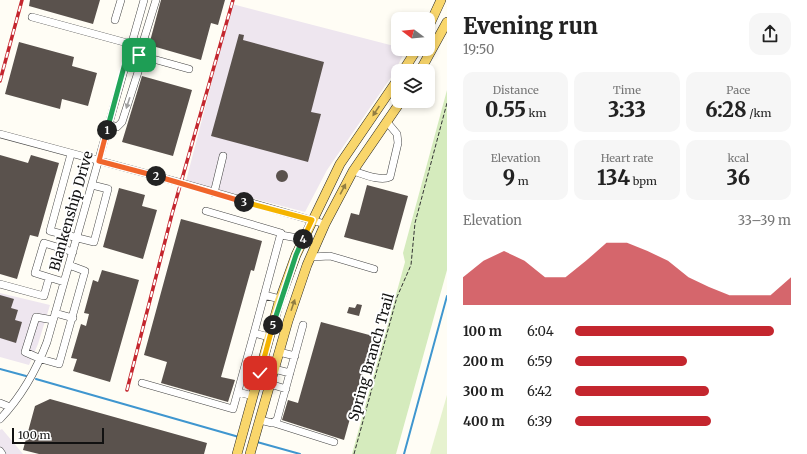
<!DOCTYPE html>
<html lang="en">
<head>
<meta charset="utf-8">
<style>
  :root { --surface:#fff; --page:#f6f6f6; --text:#222; --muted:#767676; --accent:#c4262e }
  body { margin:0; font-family:Merriweather,serif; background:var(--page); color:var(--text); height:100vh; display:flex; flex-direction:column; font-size:15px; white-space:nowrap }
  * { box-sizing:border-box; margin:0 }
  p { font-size:13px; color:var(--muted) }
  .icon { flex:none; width:22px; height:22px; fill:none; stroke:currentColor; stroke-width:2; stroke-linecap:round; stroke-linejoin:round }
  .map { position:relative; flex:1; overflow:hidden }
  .drawer { display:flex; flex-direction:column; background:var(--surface); width:360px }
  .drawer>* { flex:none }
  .needle { width:26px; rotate:286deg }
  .fabs { position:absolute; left:391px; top:12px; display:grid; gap:8px }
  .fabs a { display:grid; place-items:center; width:44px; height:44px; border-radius:8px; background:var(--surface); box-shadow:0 2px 6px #0003; font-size:20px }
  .scale { position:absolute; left:12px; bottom:10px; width:92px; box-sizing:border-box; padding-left:4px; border:2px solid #111; border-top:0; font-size:11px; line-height:14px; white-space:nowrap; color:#111; -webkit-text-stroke:3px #fff; paint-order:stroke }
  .pin { position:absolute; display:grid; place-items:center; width:34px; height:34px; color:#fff; margin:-17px; border-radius:8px; box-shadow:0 2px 6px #0006 }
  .km { position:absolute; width:20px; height:20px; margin:-10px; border-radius:50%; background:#222; color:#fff; font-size:11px; line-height:20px; text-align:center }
  .round { display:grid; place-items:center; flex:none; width:42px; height:42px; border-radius:12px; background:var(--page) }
  .head { display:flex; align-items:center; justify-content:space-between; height:68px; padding:0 16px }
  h1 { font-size:22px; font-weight:800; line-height:30px }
  .stats { display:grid; grid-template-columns:repeat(3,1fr); gap:6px; height:68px; padding:4px 16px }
  .stats div { display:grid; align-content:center; border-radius:10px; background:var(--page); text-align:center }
  .stats b { font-size:20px; font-weight:800 }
  .stats small { font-size:11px; font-weight:400 }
  .stats p { font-size:11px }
  .chart { height:112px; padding:8px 16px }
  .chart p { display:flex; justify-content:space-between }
  .chart svg { width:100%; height:72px; margin-top:4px; fill:var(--accent); opacity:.7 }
  ul { padding:0 16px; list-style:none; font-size:13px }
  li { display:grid; grid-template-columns:64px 48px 1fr; align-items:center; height:30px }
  li i { height:10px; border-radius:5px; background:var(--accent) }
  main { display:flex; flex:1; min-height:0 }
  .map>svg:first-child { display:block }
  .industrial { fill:#eee6ef }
  .green { fill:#d5ebbd }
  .pitch { fill:#e6f2cf }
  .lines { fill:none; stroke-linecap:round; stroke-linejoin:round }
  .stream { stroke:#3f96cf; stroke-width:2 }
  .building { fill:#5a524d }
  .minor-casing { stroke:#444; stroke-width:8 }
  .major-casing { stroke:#222; stroke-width:10 }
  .path { stroke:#333; stroke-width:1; stroke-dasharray:4 2; stroke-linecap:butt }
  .minor { stroke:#fff; stroke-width:7 }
  .major { stroke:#f9d66b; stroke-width:9 }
  .rail-casing { stroke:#c4262e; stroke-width:3.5 }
  .rail { stroke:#fff; stroke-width:2; stroke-dasharray:6; stroke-linecap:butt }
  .oneway { fill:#a0a0a0 }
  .oneway2 { fill:#917d42 }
  .split-1-casing { stroke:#fff; stroke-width:8 }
  .split-2-casing { stroke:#fff; stroke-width:8 }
  .split-3-casing { stroke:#fff; stroke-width:8 }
  .split-4-casing { stroke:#fff; stroke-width:8 }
  .split-5-casing { stroke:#fff; stroke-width:8 }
  .split-6-casing { stroke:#fff; stroke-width:8 }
  .split-1 { stroke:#22a559; stroke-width:5 }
  .split-2 { stroke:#f0652b; stroke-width:5 }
  .split-3 { stroke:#f0652b; stroke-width:5 }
  .split-4 { stroke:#f5b400; stroke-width:5 }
  .split-5 { stroke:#22a559; stroke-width:5 }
  .split-6 { stroke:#f5b400; stroke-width:5 }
  .labels { text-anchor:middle; stroke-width:4; stroke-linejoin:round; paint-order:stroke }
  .street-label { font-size:14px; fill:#111; stroke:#fff }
</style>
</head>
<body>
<main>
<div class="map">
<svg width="447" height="454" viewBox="0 0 447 454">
  <rect width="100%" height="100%" fill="#fffdf5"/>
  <!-- industrial -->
  <path class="industrial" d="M232,4L398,47V49H406L394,73L327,170L305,212L186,181Z
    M0,293L50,305L38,344L29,365L0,357Z
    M2,429L23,454H0V430Z"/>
  <!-- green -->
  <path class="green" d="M447,90V270L396,454H352L405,262L403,253Z"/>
  <!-- pitch -->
  <path class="pitch" d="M447,395V454H430Z"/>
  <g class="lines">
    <!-- stream -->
    <path class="stream" d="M0,369L26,376
      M36,379L239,437
      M257,442L300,454
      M404,454L447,296"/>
  </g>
  <!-- building -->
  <path class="building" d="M30,0H100L93,24L29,6Z
    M161,0H225L218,25L211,23L201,60L149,45Z
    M239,34L244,35L243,40L324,62L311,112L321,114L308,162L211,136Z
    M19,42L74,57L72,66L97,73L88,106L62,99L60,109L5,94Z
    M142,76L192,90L173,156L122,142Z
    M0,155L28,163L31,155L59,163L38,237L30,235L17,279L0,274Z
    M276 176a6 6 0 1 1 12 0a6 6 0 1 1-12 0Z
    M367,185L408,196L393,250L344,237L351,213L359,215Z
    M119,188L145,195L142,206L157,210L143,259L103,247Z
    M181,219L262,241L254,271L251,270L221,377L235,380L228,402L161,383L167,362L144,355Z
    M102,270L139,280L110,382L73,371L77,359L71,358L81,324L86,326L89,314L84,313L93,280L98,282Z
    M0,295L14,299L11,308L18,310L15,320L22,322L16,343L0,338Z
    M357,304L362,305L359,316L347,313L349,307L355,308Z
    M321,322L373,336L344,440L282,420L288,400L298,403Z
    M50,399L207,443L204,454H39L23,450L35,406Z"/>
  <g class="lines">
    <!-- minor casing -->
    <g class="minor-casing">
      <path id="minor" d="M32,17L131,44
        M115,20L121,0
        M128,52L189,69
        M139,55L156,0
        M109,124L117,127L122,122L139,69L126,61
        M0,134L182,183L325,224
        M71,154L50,231L94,242L108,189L92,185
        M353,171C363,174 381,182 390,177L398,143L397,134L387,122
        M214,193L223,156
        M206,211L281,233L254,333L269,337
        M281,235L303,239
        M311,257L330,256L374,269
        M64,282L35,273L44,243L73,252
        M0,284L44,296L49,278
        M264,295L280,299
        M55,313L73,318
        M53,320L36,317L25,352L41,359L59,364L85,271L69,265
        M279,352L295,356
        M244,369L259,373
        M274,369L290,373
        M142,383L233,409L254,333
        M270,384L286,389
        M238,392L253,396
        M0,403L10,407
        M0,419C22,396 36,371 47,342L144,0
        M260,420L272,423L277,420L303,325
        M274,423L334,442
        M0,451L2,454"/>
    </g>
    <!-- major casing -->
    <g class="major-casing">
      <path id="major" d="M428,28L441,0
        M403,71L417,49
        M420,71L447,22
        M237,454L279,302L296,255L340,164L398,79
        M250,454L288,321L307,265L325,224L353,171L401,101"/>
    </g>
    <!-- path -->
    <path class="path" d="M354,454L397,297L411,265L415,223L447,103"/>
    <!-- minor -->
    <use href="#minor" class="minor"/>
    <!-- major -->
    <use href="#major" class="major"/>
    <!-- rail casing -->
    <g class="rail-casing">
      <path id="rail" d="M0,81L22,0
        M127,390L172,214L233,0"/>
    </g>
    <!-- rail -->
    <use href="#rail" class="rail"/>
  </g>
  <!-- one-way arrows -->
  <defs><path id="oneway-solid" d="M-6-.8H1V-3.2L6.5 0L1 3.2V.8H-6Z"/></defs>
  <use class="oneway" href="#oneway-solid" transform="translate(128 103) rotate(108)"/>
  <g class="oneway2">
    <use href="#oneway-solid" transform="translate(376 111) rotate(124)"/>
    <use href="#oneway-solid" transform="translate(343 189) rotate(-62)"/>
    <use href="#oneway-solid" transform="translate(293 305) rotate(-71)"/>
  </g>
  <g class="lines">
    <!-- split-1 casing -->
    <g class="split-1-casing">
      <path id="split-1" d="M107,130L128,52L139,55"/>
    </g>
    <!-- split-2 casing -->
    <g class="split-2-casing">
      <path id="split-2" d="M107,130L99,161L156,176"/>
    </g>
    <!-- split-3 casing -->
    <g class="split-3-casing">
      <path id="split-3" d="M156,176L244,202"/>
    </g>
    <!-- split-4 casing -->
    <g class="split-4-casing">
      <path id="split-4" d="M244,202L312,220L303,239"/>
    </g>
    <!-- split-5 casing -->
    <g class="split-5-casing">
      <path id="split-5" d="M273,325L296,255L303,239"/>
    </g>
    <!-- split-6 casing -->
    <g class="split-6-casing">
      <path id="split-6" d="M260,373L273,325"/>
    </g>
    <!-- split-1 -->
    <use href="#split-1" class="split-1"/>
    <!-- split-2 -->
    <use href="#split-2" class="split-2"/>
    <!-- split-3 -->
    <use href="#split-3" class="split-3"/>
    <!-- split-4 -->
    <use href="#split-4" class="split-4"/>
    <!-- split-5 -->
    <use href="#split-5" class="split-5"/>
    <!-- split-6 -->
    <use href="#split-6" class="split-6"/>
  </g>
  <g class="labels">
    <!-- street labels -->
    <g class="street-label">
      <text transform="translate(71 211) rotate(-74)" y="5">Blankenship Drive</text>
      <text transform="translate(371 357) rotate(-74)" y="5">Spring Branch Trail</text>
    </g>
  </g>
</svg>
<div class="fabs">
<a><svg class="needle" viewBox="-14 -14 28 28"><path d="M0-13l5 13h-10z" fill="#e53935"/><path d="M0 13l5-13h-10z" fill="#767676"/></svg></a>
<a><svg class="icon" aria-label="layers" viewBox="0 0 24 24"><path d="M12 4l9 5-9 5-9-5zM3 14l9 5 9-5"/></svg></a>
</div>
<div class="scale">100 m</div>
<div class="pin" style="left:139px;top:55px;background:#1e9e55"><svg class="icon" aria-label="arrive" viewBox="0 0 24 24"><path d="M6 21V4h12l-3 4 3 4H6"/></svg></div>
<div class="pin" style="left:260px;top:373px;background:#d93025"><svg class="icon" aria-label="check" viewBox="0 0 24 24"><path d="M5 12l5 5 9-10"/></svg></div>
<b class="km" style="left:107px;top:130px">1</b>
<b class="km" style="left:156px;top:176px">2</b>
<b class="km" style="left:244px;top:202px">3</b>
<b class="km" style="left:303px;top:239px">4</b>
<b class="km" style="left:273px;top:325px">5</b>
</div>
<section class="drawer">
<div class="head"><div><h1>Evening run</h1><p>19:50</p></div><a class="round"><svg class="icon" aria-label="share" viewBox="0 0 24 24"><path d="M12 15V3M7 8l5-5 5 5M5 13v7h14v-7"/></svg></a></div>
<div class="stats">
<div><p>Distance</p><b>0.55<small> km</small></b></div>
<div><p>Time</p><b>3:33</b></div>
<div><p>Pace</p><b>6:28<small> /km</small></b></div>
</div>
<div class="stats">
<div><p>Elevation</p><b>9<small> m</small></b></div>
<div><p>Heart rate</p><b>134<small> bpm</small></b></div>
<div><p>kcal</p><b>36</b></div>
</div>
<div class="chart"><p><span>Elevation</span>33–39 m</p>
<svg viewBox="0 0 160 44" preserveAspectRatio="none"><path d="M0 44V27L10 17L20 11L30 17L40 27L50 27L60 17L70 6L80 6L90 11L100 17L110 27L120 33L130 38L140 38L150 38L160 27V44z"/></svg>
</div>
<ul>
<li><b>100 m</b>6:04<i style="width:92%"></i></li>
<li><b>200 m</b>6:59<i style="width:52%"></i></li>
<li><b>300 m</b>6:42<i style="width:62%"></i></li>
<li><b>400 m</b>6:39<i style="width:63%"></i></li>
</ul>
</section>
</main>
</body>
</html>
